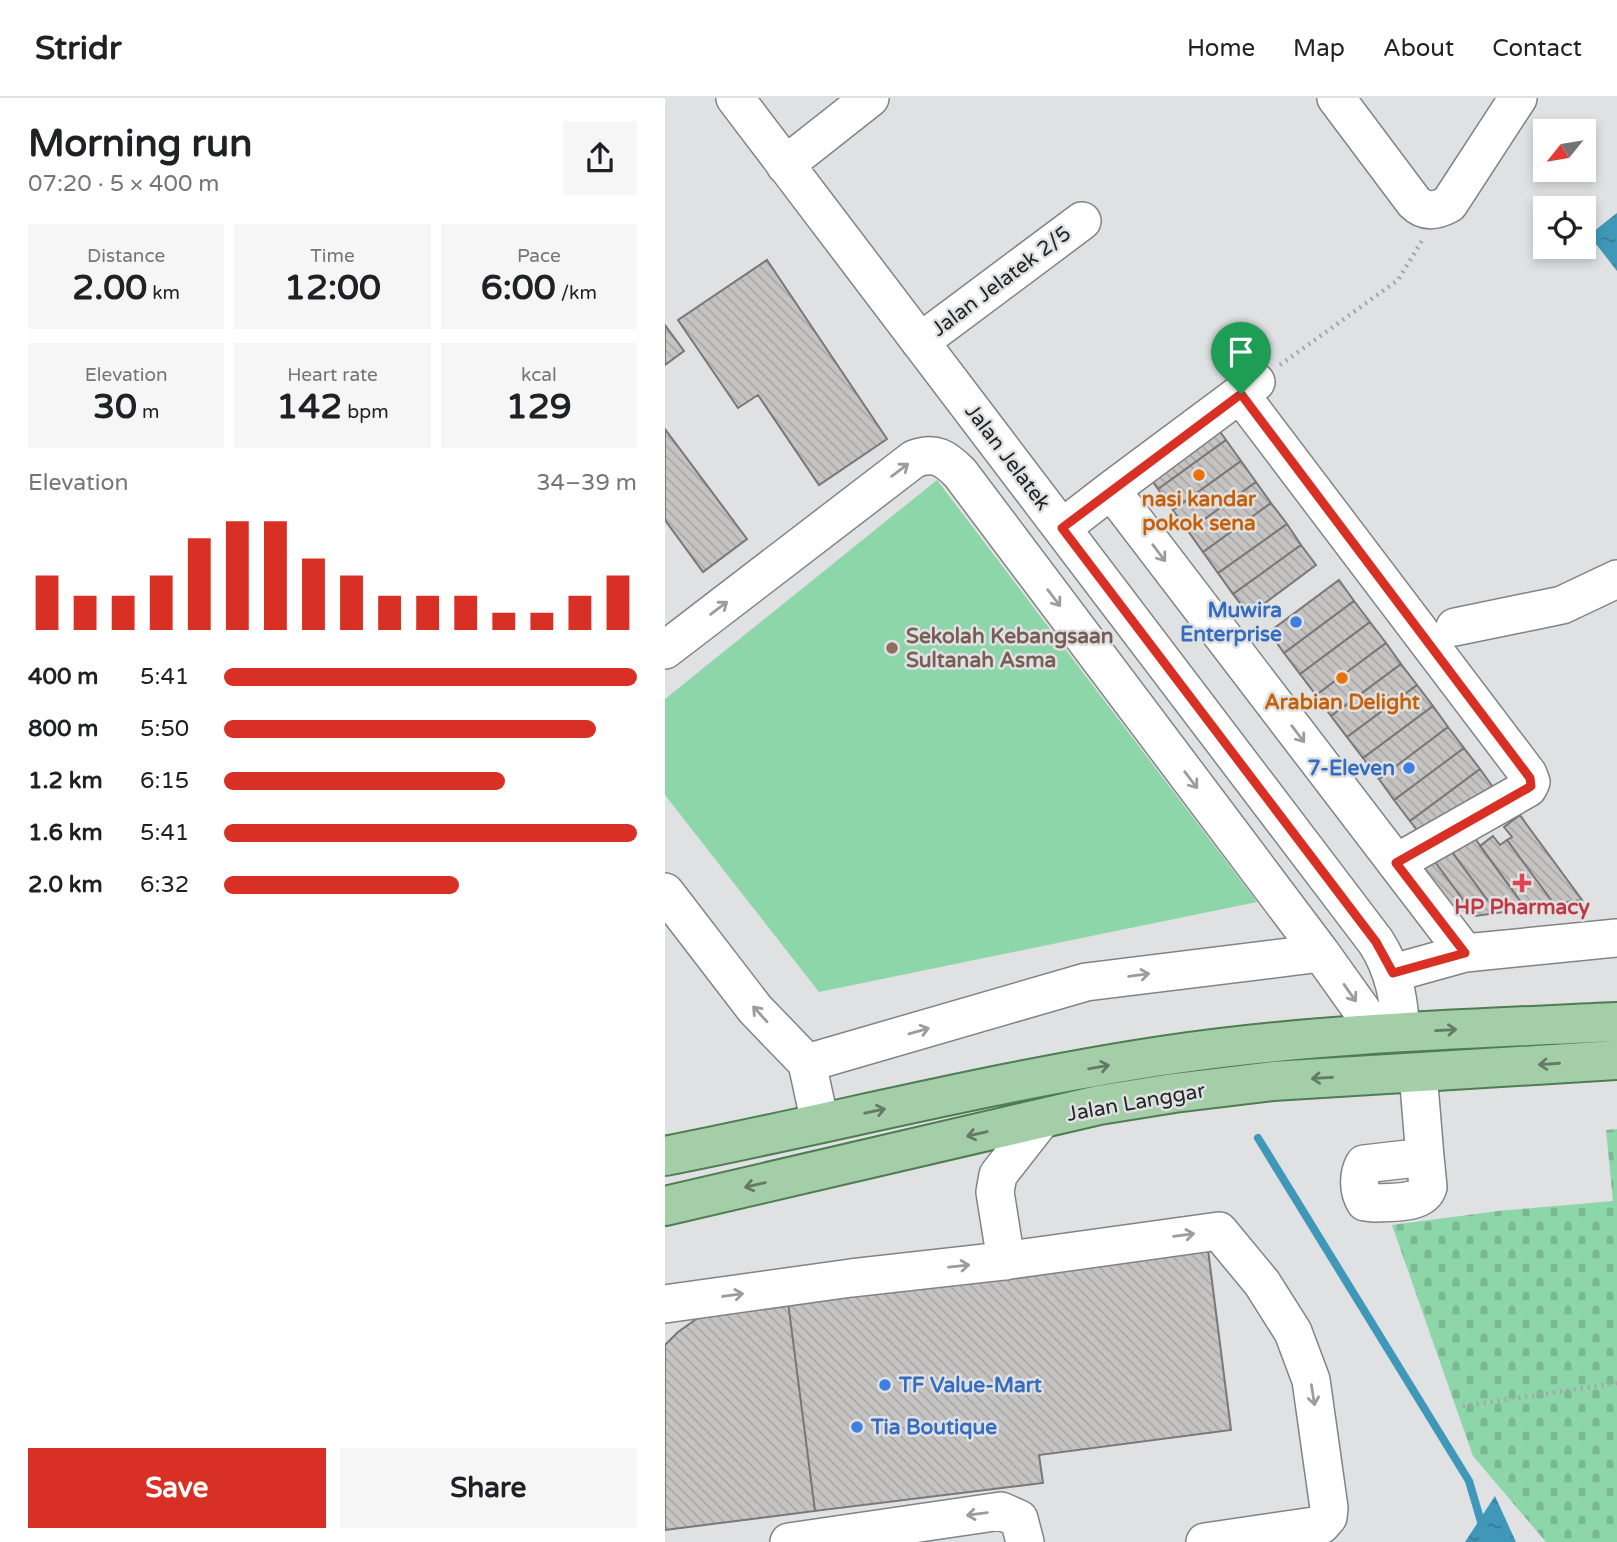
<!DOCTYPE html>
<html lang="en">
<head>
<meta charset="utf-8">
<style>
  :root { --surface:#fff; --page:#f6f6f6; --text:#202124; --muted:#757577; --line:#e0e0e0; --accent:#d93025 }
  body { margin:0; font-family:"Varela Round",sans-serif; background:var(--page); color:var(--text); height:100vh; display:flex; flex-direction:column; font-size:26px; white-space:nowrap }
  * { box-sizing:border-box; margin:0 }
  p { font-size:23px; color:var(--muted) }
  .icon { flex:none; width:38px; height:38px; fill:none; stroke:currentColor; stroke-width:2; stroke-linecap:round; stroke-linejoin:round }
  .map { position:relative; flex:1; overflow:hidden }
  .drawer { display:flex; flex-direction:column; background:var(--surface); width:665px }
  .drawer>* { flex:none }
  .needle { width:46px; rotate:240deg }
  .tools { position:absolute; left:868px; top:21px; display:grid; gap:14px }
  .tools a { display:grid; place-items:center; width:63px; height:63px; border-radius:0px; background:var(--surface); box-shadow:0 4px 10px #0003; font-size:35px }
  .pin { position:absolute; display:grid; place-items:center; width:60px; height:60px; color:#fff; margin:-72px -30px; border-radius:50% 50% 50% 0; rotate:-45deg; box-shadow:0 0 7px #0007 }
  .pin .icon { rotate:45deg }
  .round { display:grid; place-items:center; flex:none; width:74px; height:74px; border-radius:0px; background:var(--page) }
  .headline { display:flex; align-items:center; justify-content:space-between; height:119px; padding:0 28px }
  h1 { font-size:38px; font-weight:700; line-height:52px }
  .stats { display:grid; grid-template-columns:repeat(3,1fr); gap:10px; height:119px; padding:7px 28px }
  .stats div { display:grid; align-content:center; border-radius:0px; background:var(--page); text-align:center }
  .stats b { font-size:35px; font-weight:700 }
  .stats small { font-size:19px; font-weight:400 }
  .stats p { font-size:19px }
  .chart { height:196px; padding:14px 28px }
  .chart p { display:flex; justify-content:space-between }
  .chart svg { width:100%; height:126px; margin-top:7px; stroke:var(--accent); stroke-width:6 }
  .primary-button { display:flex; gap:14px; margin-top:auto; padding:14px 28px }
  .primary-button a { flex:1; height:80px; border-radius:0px; background:var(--accent); color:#fff; font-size:28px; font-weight:700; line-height:80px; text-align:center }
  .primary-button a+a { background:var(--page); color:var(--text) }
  ul { padding:0 28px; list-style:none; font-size:23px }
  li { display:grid; grid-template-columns:112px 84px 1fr; align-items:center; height:52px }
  li i { height:18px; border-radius:9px; background:var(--accent) }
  header { display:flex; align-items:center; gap:42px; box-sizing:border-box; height:98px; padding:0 35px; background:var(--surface); border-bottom:2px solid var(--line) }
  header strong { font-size:33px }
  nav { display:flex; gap:38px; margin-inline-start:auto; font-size:24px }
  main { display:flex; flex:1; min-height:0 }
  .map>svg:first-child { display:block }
  .cemetery { fill:url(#cemetery-stones) }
  .pitch { fill:#8dd6aa }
  .water { fill:url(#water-ripples) }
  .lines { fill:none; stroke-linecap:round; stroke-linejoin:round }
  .stream { stroke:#3f98b9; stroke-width:8 }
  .building { fill:url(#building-back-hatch); stroke:#797777; stroke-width:2 }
  .minor-casing { stroke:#828384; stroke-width:40 }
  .major-casing { stroke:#4e7d53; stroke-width:42 }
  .path { stroke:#a5a6a7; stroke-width:4.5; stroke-dasharray:2 5; stroke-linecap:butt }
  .minor { stroke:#fff; stroke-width:37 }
  .major { stroke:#a3cea7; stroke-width:38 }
  .oneway { stroke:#9c9c9d }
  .oneway2 { stroke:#647966 }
  .route-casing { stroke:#fff; stroke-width:14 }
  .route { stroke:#d93025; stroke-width:9 }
  .food-dot { fill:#e8710a; stroke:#e0e1e2; stroke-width:2.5 }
  .shop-dot { fill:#3f7fe0; stroke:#e0e1e2; stroke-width:2.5 }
  .education-dot { fill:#8d6e63; stroke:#e0e1e2; stroke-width:2.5 }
  .health-dot { fill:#e0444e; stroke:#e0e1e2; stroke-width:2.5 }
  .labels { text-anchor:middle; stroke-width:5; stroke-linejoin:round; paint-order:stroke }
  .street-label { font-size:21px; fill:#242425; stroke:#e0e1e2 }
  .food-label { font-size:21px; font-weight:bold; fill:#c56008; stroke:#e0e1e2 }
  .shop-label { font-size:21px; font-weight:bold; fill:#366cbe; stroke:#e0e1e2; text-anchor:end }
  .education-label { font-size:21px; font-weight:bold; fill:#785e54; stroke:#e0e1e2; text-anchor:start }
  .health-label { font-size:21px; font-weight:bold; fill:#be3a42; stroke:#e0e1e2 }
</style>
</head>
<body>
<header>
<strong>Stridr</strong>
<nav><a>Home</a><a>Map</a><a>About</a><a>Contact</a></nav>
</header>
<main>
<section class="drawer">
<div class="headline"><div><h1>Morning run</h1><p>07:20 · 5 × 400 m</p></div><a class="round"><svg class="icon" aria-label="share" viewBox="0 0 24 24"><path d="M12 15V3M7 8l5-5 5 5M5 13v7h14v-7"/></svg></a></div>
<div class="stats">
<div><p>Distance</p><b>2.00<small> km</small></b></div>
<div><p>Time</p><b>12:00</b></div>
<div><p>Pace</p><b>6:00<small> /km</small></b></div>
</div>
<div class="stats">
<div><p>Elevation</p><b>30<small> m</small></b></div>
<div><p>Heart rate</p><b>142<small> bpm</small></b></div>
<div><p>kcal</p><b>129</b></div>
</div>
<div class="chart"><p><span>Elevation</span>34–39 m</p>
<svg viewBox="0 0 160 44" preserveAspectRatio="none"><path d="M5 44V25M15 44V32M25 44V32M35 44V25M45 44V12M55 44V6M65 44V6M75 44V19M85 44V25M95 44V32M105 44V32M115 44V32M125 44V38M135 44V38M145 44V32M155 44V25"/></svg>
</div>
<ul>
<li><b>400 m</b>5:41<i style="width:100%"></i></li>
<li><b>800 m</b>5:50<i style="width:90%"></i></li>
<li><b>1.2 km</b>6:15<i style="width:68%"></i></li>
<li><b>1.6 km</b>5:41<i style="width:100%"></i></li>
<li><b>2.0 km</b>6:32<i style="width:57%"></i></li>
</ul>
<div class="primary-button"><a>Save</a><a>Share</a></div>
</section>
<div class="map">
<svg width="952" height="1444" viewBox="0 0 952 1444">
  <defs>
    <pattern id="cemetery-stones" width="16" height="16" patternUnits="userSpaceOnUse" patternTransform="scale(1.75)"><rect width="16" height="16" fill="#8dd6aa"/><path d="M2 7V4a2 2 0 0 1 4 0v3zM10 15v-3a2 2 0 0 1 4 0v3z" fill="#7ab892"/></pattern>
    <pattern id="water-ripples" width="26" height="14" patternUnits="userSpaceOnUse" patternTransform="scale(1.75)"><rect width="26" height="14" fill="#3f98b9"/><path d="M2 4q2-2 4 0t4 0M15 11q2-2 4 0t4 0" fill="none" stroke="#357c96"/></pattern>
    <pattern id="building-back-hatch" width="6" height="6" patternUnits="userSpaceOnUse" patternTransform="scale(1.75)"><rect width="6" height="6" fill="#c5c4c3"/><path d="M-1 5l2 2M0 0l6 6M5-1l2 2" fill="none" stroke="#a9a8a7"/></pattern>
  </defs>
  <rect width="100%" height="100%" fill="#e0e1e2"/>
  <!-- cemetery -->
  <path class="cemetery" d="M952,1031V1444H881L808,1358L727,1127L833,1113L948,1103L941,1032Z"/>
  <!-- pitch -->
  <path class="pitch" d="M272,382L592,804L154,894L0,697V601Z"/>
  <!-- water -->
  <path class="water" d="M952,115V173L924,137Z
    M830,1398L851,1444H800Z"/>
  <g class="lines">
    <!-- stream -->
    <path class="stream" d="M593,1040L804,1383L822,1444"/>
  </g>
  <!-- building -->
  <path class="building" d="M102,162L222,341L154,387L93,297L73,310L13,222Z
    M0,227L19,253L0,267Z
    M546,321L561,342L493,391L478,370Z
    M0,331L82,441L38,474L0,422Z
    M561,342L576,363L508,412L493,391Z
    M576,363L591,384L523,433L508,412Z
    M591,384L606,405L538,454L523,433Z
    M606,405L622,426L553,475L538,454Z
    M622,426L636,447L568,496L553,475Z
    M636,447L651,467L584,517L568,496Z
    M674,482L689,503L619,555L604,534Z
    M689,503L705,524L635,576L619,555Z
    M705,524L721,545L651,597L635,576Z
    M721,545L736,566L666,618L651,597Z
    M736,566L752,587L682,639L666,618Z
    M752,587L768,608L698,660L682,639Z
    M768,608L783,629L714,681L698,660Z
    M783,629L799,650L729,702L714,681Z
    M799,650L815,671L745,723L729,702Z
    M815,671L830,692L761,744L745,723Z
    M855,717L862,727L917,802L889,806L842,742L847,739L839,729Z
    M801,728L861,811L832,815L787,754Z
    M828,738L835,747L842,742L889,806L861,811L815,748Z
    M775,749L782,758L787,754L832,815L810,818L765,757Z
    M765,757L810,818L781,804L753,766Z
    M543,1152L566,1332L374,1357L378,1385L150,1413L123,1204Z
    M123,1204L150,1413L0,1432V1247L13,1234L40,1215Z"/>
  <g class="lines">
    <!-- minor casing -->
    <g class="minor-casing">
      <path id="minor" d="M70,0L711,844C729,872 734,901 736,934
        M671,0L749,104C760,115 771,113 784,106L853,0
        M120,67L205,0
        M255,244L417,123
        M575,296L863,676L866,684L863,690L731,765
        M446,392L591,284
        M397,430L446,392L800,855
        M790,529L897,507L952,481
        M0,552L249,361C270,353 280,360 295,375L656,855L713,935
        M0,794L90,911L142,965L155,1025
        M728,875L800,855L952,840
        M142,965L421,884L656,855
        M753,975L760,1059
        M760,1059L763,1089C758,1107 724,1104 708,1105L700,1104C693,1093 693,1077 699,1066Z
        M341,1163L330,1094L333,1077L376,1022
        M0,1206L186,1180L338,1163L554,1133L597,1185L628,1234L646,1282L664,1410L663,1419L656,1427L540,1444
        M124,1444L336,1413L354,1421L360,1444"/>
    </g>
    <!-- major casing -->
    <g class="major-casing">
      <path id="major" d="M0,1058C168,1025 334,982 503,957C652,935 802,931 952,924
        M0,1108L434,1007L509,995L608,983L952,962"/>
    </g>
    <!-- path -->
    <path class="path" d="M615,267L733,182L758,141
      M798,1308L952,1285"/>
    <!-- minor -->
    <use href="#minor" class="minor"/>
    <!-- major -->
    <use href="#major" class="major"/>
  </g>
  <!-- one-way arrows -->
  <defs><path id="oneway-shaft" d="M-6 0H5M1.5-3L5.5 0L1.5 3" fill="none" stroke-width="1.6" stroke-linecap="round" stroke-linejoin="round" transform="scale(1.75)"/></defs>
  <g class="oneway">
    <use href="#oneway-shaft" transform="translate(235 372) rotate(-37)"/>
    <use href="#oneway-shaft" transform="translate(494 455) rotate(53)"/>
    <use href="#oneway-shaft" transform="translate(389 500) rotate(53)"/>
    <use href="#oneway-shaft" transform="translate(54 510) rotate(-37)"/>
    <use href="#oneway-shaft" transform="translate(633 636) rotate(53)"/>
    <use href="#oneway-shaft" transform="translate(526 682) rotate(53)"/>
    <use href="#oneway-shaft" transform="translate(474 877) rotate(-7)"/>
    <use href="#oneway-shaft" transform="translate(685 895) rotate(55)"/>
    <use href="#oneway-shaft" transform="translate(95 916) rotate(-132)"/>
    <use href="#oneway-shaft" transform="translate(254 933) rotate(-16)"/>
    <use href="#oneway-shaft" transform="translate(519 1137) rotate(-8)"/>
    <use href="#oneway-shaft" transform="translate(294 1168) rotate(-6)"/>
    <use href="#oneway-shaft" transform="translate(68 1197) rotate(-8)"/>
    <use href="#oneway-shaft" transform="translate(648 1297) rotate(81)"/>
    <use href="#oneway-shaft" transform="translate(312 1416) rotate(172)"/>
  </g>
  <g class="oneway2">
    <use href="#oneway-shaft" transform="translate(781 932) rotate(-3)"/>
    <use href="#oneway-shaft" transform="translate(884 966) rotate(176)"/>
    <use href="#oneway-shaft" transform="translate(434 969) rotate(-10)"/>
    <use href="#oneway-shaft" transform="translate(657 980) rotate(177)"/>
    <use href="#oneway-shaft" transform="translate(210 1013) rotate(-12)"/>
    <use href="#oneway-shaft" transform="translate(312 1036) rotate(167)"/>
    <use href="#oneway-shaft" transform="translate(90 1087) rotate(167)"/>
  </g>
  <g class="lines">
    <!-- route casing -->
    <g class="route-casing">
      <path id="route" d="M576,296L865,680L866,688L863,690L731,765L800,855L728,875L711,844L397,430Z"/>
    </g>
    <!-- route -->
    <use href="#route" class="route"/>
  </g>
  <!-- markers -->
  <g class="food-dot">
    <circle cx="534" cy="377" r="7"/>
    <circle cx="677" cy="580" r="7"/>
  </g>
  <g class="shop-dot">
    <circle cx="631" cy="524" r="7"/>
    <circle cx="744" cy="670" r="7"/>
    <circle cx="220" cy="1287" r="7"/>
    <circle cx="192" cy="1329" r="7"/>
  </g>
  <circle class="education-dot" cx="227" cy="550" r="7"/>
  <path class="health-dot" d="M853.5 774.5h7v7h7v7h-7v7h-7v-7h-7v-7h7z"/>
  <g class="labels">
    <!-- street labels -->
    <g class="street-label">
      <text transform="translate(336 183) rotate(-37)" y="7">Jalan Jelatek 2/5</text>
      <text transform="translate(343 359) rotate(53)" y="7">Jalan Jelatek</text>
      <text transform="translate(471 1004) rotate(-10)" y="7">Jalan Langgar</text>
    </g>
    <!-- food labels -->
    <g class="food-label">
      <text x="534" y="408">nasi kandar<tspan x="534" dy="24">pokok sena</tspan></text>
      <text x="677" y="611">Arabian Delight</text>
    </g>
    <!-- shop labels -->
    <g class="shop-label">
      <text x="617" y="519">Muwira<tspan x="617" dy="24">Enterprise</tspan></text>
      <text x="730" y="677">7-Eleven</text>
      <text x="234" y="1294" text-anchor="start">TF Value-Mart</text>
      <text x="206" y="1336" text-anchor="start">Tia Boutique</text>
    </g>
    <!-- education labels -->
    <g class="education-label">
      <text x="241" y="545">Sekolah Kebangsaan<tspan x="241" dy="24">Sultanah Asma</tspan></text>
    </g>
    <!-- health labels -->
    <g class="health-label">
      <text x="857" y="816">HP Pharmacy</text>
    </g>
  </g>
</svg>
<div class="tools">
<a><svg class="needle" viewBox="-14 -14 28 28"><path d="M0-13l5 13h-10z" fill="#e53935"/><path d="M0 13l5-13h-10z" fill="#757577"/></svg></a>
<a><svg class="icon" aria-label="locate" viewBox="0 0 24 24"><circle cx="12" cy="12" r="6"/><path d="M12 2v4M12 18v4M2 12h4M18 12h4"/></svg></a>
</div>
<div class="pin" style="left:576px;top:296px;background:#1e9e55"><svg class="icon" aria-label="arrive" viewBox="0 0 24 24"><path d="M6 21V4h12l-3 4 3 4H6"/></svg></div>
</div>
</main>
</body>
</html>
